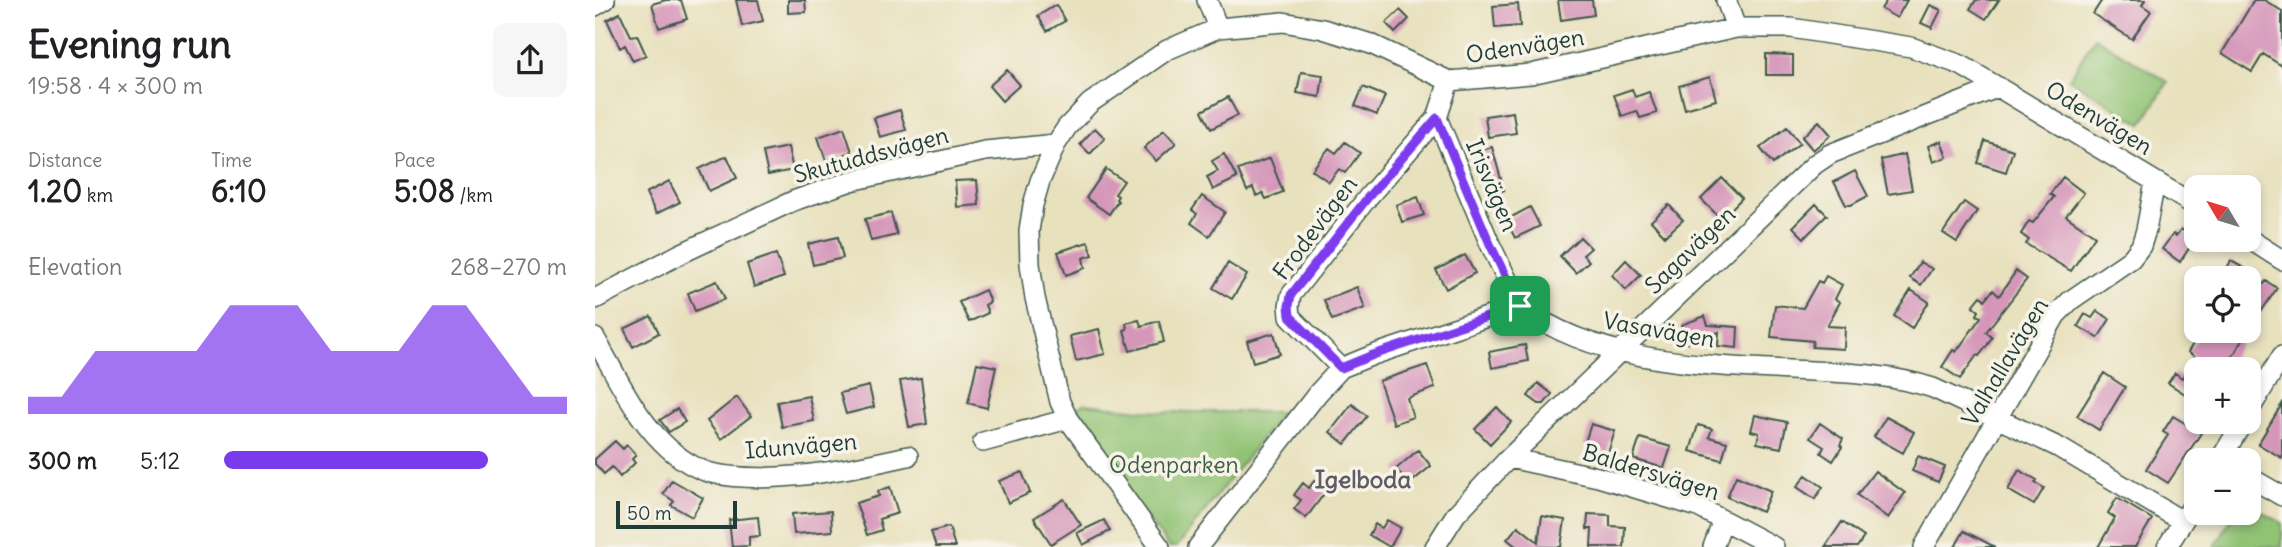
<!DOCTYPE html>
<html lang="en">
<head>
<meta charset="utf-8">
<style>
  :root { --surface:#fff; --page:#f6f6f6; --text:#202124; --muted:#757577; --accent:#7c3aed }
  body { margin:0; font-family:Delius,sans-serif; background:var(--page); color:var(--text); height:100vh; display:flex; flex-direction:column; font-size:26px; white-space:nowrap }
  * { box-sizing:border-box; margin:0 }
  p { font-size:23px; color:var(--muted) }
  .icon { flex:none; width:38px; height:38px; fill:none; stroke:currentColor; stroke-width:2; stroke-linecap:round; stroke-linejoin:round }
  .map { position:relative; flex:1; overflow:hidden }
  .details { display:flex; flex-direction:column; background:var(--surface); width:595px }
  .details>* { flex:none }
  .needle { width:46px; rotate:308deg }
  .tools { position:absolute; left:1589px; top:175px; display:grid; gap:14px }
  .tools a { display:grid; place-items:center; width:77px; height:77px; border-radius:14px; background:var(--surface); box-shadow:0 4px 10px #0003; font-size:35px }
  .scale { position:absolute; left:21px; bottom:18px; width:121px; box-sizing:border-box; padding-left:7px; border:4px solid #1f3d34; border-top:0; font-size:19px; line-height:24px; white-space:nowrap; color:#1f3d34; -webkit-text-stroke:5px #f7f3e8; paint-order:stroke }
  .pin { position:absolute; display:grid; place-items:center; width:60px; height:60px; color:#fff; margin:-30px; border-radius:14px; box-shadow:0 4px 10px #0006 }
  .round { display:grid; place-items:center; flex:none; width:74px; height:74px; border-radius:14px; background:var(--page) }
  .summary { display:flex; align-items:center; justify-content:space-between; height:119px; padding:0 28px }
  h1 { font-size:38px; font-weight:700; line-height:52px }
  .stats { display:grid; grid-template-columns:repeat(3,1fr); gap:10px; height:119px; padding:7px 28px }
  .stats div { display:grid; align-content:center }
  .stats b { font-size:30px; font-weight:700 }
  .stats small { font-size:19px; font-weight:400 }
  .stats p { font-size:19px }
  .chart { height:196px; padding:14px 28px }
  .chart p { display:flex; justify-content:space-between }
  .chart svg { width:100%; height:126px; margin-top:7px; fill:var(--accent); opacity:.7 }
  ul { padding:0 28px; list-style:none; font-size:23px }
  li { display:grid; grid-template-columns:112px 84px 1fr; align-items:center; height:52px }
  li i { height:18px; border-radius:9px; background:var(--accent) }
  main { display:flex; flex:1; min-height:0 }
  .map>svg:first-child { display:block }
  .green { fill:#91c374; stroke:#588054; stroke-width:2 }
  .building { fill:#d596ba }
  .lines { fill:none; stroke-linecap:round; stroke-linejoin:round }
  .minor-casing { stroke:#3d5649; stroke-width:22 }
  .minor { stroke:#fff; stroke-width:19 }
  .route-casing { stroke:#fff; stroke-width:14 }
  .route { stroke:#7c3aed; stroke-width:9 }
  .labels { text-anchor:middle; stroke-width:7; stroke-linejoin:round; paint-order:stroke }
  .street-label { font-size:23px; fill:#1f3d34; stroke:#f7f3e8 }
  .park-label { font-size:23px; fill:#3c5e44; stroke:#f7f3e8 }
  .neighbourhood-label { font-size:24px; font-weight:bold; fill:#5f5c63; stroke:#f7f3e8 }
</style>
</head>
<body>
<main>
<section class="details">
<div class="summary"><div><h1>Evening run</h1><p>19:58 · 4 × 300 m</p></div><a class="round"><svg class="icon" aria-label="share" viewBox="0 0 24 24"><path d="M12 15V3M7 8l5-5 5 5M5 13v7h14v-7"/></svg></a></div>
<div class="stats">
<div><p>Distance</p><b>1.20<small> km</small></b></div>
<div><p>Time</p><b>6:10</b></div>
<div><p>Pace</p><b>5:08<small> /km</small></b></div>
</div>
<div class="chart"><p><span>Elevation</span>268–270 m</p>
<svg viewBox="0 0 160 44" preserveAspectRatio="none"><path d="M0 44V38L10 38L20 22L30 22L40 22L50 22L60 6L70 6L80 6L90 22L100 22L110 22L120 6L130 6L140 22L150 38L160 38V44z"/></svg>
</div>
<ul>
<li><b>300 m</b>5:12<i style="width:77%"></i></li>
</ul>
</section>
<div class="map">
<svg width="1687" height="547" viewBox="0 0 1687 547">
  <rect width="100%" height="100%" fill="#f7f3e8"/>
  <filter id="ink" filterUnits="userSpaceOnUse"><feTurbulence type="fractalNoise" baseFrequency=".0143" numOctaves="2"/><feDisplacementMap in="SourceGraphic" scale="14" xChannelSelector="R" yChannelSelector="G"/><feConvolveMatrix kernelMatrix="1 2 1 2 8 2 1 2 1" color-interpolation-filters="sRGB"/></filter>
  <filter id="wash" filterUnits="userSpaceOnUse"><feTurbulence type="fractalNoise" baseFrequency=".00686" numOctaves="4" result="noise"/><feDisplacementMap in="SourceGraphic" scale="28" xChannelSelector="R" yChannelSelector="G"/><feGaussianBlur stdDeviation="1.57" result="paint"/><feColorMatrix in="noise" values="0 0 0 0 0 0 0 0 0 0 0 0 0 0 0 0 0 1.4 0 .05"/><feComposite in="paint" operator="in"/></filter>
  <g filter="url(#wash)">
    <rect width="100%" height="100%" fill="#e8e1be"/>
    <!-- green -->
    <path class="green" d="M1500,37L1573,82L1547,124L1474,79Z
      M490,404L564,412H687L582,547H574L521,477L478,409Z
      M1654,504L1687,523V547H1619L1640,513H1654Z"/>
    <g id="blocks">
      <!-- building -->
      <path class="building" d="M71,0H86L92,19L64,28L57,4Z
        M141,0H163L168,21L147,26Z
        M193,0H210L211,12L193,13Z
        M963,0H997L999,15L966,20Z
        M1292,0H1312L1302,18L1286,9Z
        M1381,0H1404L1391,19L1375,9Z
        M1507,0H1550L1547,5L1556,11L1537,39L1498,14Z
        M1659,0H1669L1687,11V66L1668,54L1657,72L1627,53Z
        M923,4L925,26L900,28L898,6Z
        M461,5L470,21L452,31L443,16Z
        M1335,5L1346,10L1337,28L1326,23Z
        M805,10L814,19L800,33L791,23Z
        M25,13L36,36L42,35L51,55L38,61L30,45L25,48L12,20Z
        M1171,54L1198,55V75H1171Z
        M412,70L425,85L407,101L394,86Z
        M706,72L728,75L725,97L702,93Z
        M1115,77L1121,100L1090,109L1084,86Z
        M768,87L790,96L782,115L760,106Z
        M1037,89L1040,97L1054,92L1062,113L1045,118L1042,111L1027,116L1019,95Z
        M633,97L643,115L616,129L607,111Z
        M305,110L311,130L285,137L279,118Z
        M918,112L921,133L893,137L890,116Z
        M1224,121L1236,135L1218,150L1207,137Z
        M1192,127L1205,143L1178,164L1165,148Z
        M249,128L257,152L231,161L223,137Z
        M500,128L510,138L495,154L485,144Z
        M569,130L581,143L561,161L549,148Z
        M1346,141L1352,157L1338,162L1333,146Z
        M1390,141L1418,150L1411,172L1383,163Z
        M750,142L765,153L750,173L744,169L734,182L717,170L734,148L741,153Z
        M193,147L198,170L173,175L168,152Z
        M897,147L909,190L895,195L884,151Z
        M629,154L642,178L618,190L612,177L623,171L617,161Z
        M1310,154L1317,190L1293,194L1286,160Z
        M132,156L142,178L114,191L104,169Z
        M675,158L688,192L671,199L668,193L661,196L658,188L652,191L643,170Z
        M511,169L529,181L520,194L523,196L521,199L523,201L514,214L491,198Z
        M1260,171L1273,196L1256,205H1251L1239,182Z
        M1468,177L1489,193L1471,216L1500,236L1476,271L1431,244L1434,240L1426,234L1434,221L1438,223L1459,197L1455,194Z
        M1127,178L1147,198L1126,219L1106,199Z
        M382,180L384,205L362,207L360,181Z
        M74,181L85,202L61,214L51,193Z
        M607,196L630,212L614,236L596,223L602,214L597,210Z
        M823,197L829,215L807,222L801,205Z
        M1369,202L1382,211L1362,242L1348,233Z
        M1221,204L1232,215L1209,238L1198,227Z
        M1074,205L1088,220L1070,236L1056,221Z
        M935,207L945,226L920,238L911,220Z
        M296,213L302,235L276,241L270,219Z
        M1586,229L1600,239L1585,262L1567,249L1578,234L1581,236Z
        M243,237L248,258L218,265L213,244Z
        M985,237L996,248L988,255L994,261L981,273L965,256Z
        M493,242L498,255L488,258L490,268L471,275L463,252Z
        M181,254L189,277L159,287L152,264Z
        M870,255L880,273L851,289L841,270Z
        M1031,260L1046,275L1031,290L1017,275Z
        M1636,261L1649,268L1644,278H1626Z
        M1325,262L1337,269L1326,285L1315,278Z
        M633,263L652,275L637,299L618,288Z
        M1421,271L1432,279L1391,332L1397,337L1393,344L1384,356L1382,355L1365,379L1347,367L1358,350L1361,352L1386,317L1382,315L1384,311L1378,306L1386,296L1390,300L1398,290L1404,296Z
        M1654,274L1669,284L1671,281L1682,288L1654,330Z
        M1231,276L1247,285L1240,299L1245,302L1232,326L1250,327L1249,349L1217,347L1218,341L1176,337L1180,305L1208,308L1223,281L1227,283Z
        M122,281L130,299L100,311L93,293Z
        M762,287L770,308L737,320L729,300Z
        M390,290L395,302L390,305L393,313L374,322L364,302Z
        M1316,290L1334,302L1317,328L1299,316Z
        M1502,311L1515,319L1503,338L1483,326L1490,314L1497,318Z
        M56,316L64,333L38,347L29,329Z
        M1110,316L1113,325L1143,327L1142,348L1123,346L1124,332L1092,343L1086,325Z
        M544,320L546,326L564,321L569,342L535,351L529,330L532,329L531,323Z
        M504,329L510,354L481,361L475,336Z
        M1606,331H1653L1630,369H1601V401L1573,383L1580,373L1587,378L1600,357L1593,352Z
        M679,333L685,354L658,362L652,341Z
        M930,345L933,361L897,368L894,352Z
        M382,363L401,367L392,408L373,403Z
        M832,365L840,388L812,398L818,417L799,424L784,381Z
        M1509,373L1530,387L1504,430L1482,416Z
        M326,378L332,424L314,427L305,381Z
        M943,383L957,394L949,404H944L933,396Z
        M274,386L279,407L251,414L245,393Z
        M214,396L219,421L187,427L182,402Z
        M142,397L156,416L126,439L112,421Z
        M757,404L772,416L750,444L735,432Z
        M1687,404V458L1663,444Z
        M902,407L916,422L895,444L880,429Z
        M82,409L90,422L74,432L65,420Z
        M1160,415L1192,422L1186,448L1162,443L1164,433L1156,431Z
        M1578,416L1606,433L1573,483L1551,469L1573,435L1568,432Z
        M1291,417L1319,432L1308,453L1279,437Z
        M1225,423L1248,439L1245,445L1247,447L1238,461L1226,453L1229,447L1215,438Z
        M996,424L1020,431L1013,453L989,445Z
        M1103,425L1117,429L1114,437L1132,442L1127,460L1095,451Z
        M1045,438L1076,447L1069,468L1038,459Z
        M20,441L28,449L32,445L41,455L37,459L40,463L25,477L17,467L9,474L0,464V459Z
        M823,450L836,466L814,484L801,469Z
        M1323,456L1350,467L1343,482L1317,471Z
        M1424,470L1442,480L1440,483L1449,488L1439,505L1413,490Z
        M1280,471L1310,493L1293,518L1262,495Z
        M427,472L435,493L413,503L404,481Z
        M1211,475L1228,487L1220,499L1202,487Z
        M1141,476L1176,491L1167,512L1132,497Z
        M77,480L108,498L97,517L76,505L79,501L68,494Z
        M720,480L732,490L711,518L699,509L706,500L699,495L708,483L714,488Z
        M295,487L303,513L284,519L287,530L272,535L261,503L284,496L283,491Z
        M1522,498L1557,519L1540,547H1503L1520,518L1513,513Z
        M469,499L486,525L456,544L439,518Z
        M236,511L237,531L199,534L197,514Z
        M993,514L1015,515V526L1030,527L1029,547H996L997,529H992Z
        M947,516L970,520L966,547H922L912,539L923,526L943,542Z
        M163,517L165,536L154,537V546L137,547L134,520Z
        M509,520L515,531L488,545L482,533Z
        M792,520L806,528L795,547L774,535L780,524L787,528Z
        M1247,522L1269,537L1262,547H1230Z
        M354,527L360,547H341L336,532Z
        M1369,531L1400,547H1360Z"/>
    </g>
  </g>
  <g filter="url(#ink)">
    <use href="#blocks" fill-opacity="0" stroke="#3d5649" stroke-width="2"/>
    <g class="lines">
      <!-- minor casing -->
      <g class="minor-casing">
        <path id="minor" d="M612,0L623,28
          M1131,0L1141,28
          M0,6L10,0
          M854,81L842,118L895,244L925,306
          M1654,239L1687,260
          M0,299L85,254L198,201L256,181L390,151L461,144
          M0,338C20,373 38,413 67,442C80,455 98,468 116,473C176,486 255,469 313,456
          M746,368L695,316L694,306L696,295L774,196L842,118
          M1654,411L1687,356
          M388,442L473,419
          M914,458L1003,477L1103,507L1179,547
          M1625,460L1648,422
          M1654,477L1687,496
          M565,547L473,419L465,402L440,298L435,264L434,231L438,205L445,181L461,144L472,127L495,103L572,50L623,28L688,22L728,29L776,44L854,81L936,74L1141,28H1196L1316,47L1366,65L1601,206
          M603,547L723,393L746,368L778,355L925,306C1002,366 1123,366 1217,371C1258,373 1298,375 1338,388L1463,447L1587,521
          M840,547L861,514L914,458L1220,164L1235,154L1404,87
          M1118,547L1128,520
          M1329,547L1461,315L1476,300L1536,259L1546,246L1551,230L1560,182
          M1572,547L1601,500"/>
      </g>
      <!-- minor -->
      <use href="#minor" class="minor"/>
    </g>
  </g>
  <g class="lines" filter="url(#ink)">
    <!-- route casing -->
    <g class="route-casing">
      <path id="route" d="M842,118L895,244L925,306L778,355L746,368L695,316L694,306L696,295L774,196Z"/>
    </g>
    <!-- route -->
    <use href="#route" class="route"/>
  </g>
  <g class="labels">
    <!-- street labels -->
    <g class="street-label">
      <text transform="translate(930 46) rotate(-9)" y="8">Odenvägen</text>
      <text transform="translate(1504 118) rotate(31)" y="8">Odenvägen</text>
      <text transform="translate(276 155) rotate(-15)" y="8">Skutuddsvägen</text>
      <text transform="translate(897 185) rotate(67)" y="8">Irisvägen</text>
      <text transform="translate(720 228) rotate(-53)" y="8">Frodevägen</text>
      <text transform="translate(1095 250) rotate(-44)" y="8">Sagavägen</text>
      <text transform="translate(1064 330) rotate(10)" y="8">Vasavägen</text>
      <text transform="translate(1410 362) rotate(-59)" y="8">Valhallavägen</text>
      <text transform="translate(206 446) rotate(-5)" y="8">Idunvägen</text>
      <text transform="translate(1056 472) rotate(17)" y="8">Baldersvägen</text>
    </g>
    <!-- park labels -->
    <g class="park-label">
      <text x="579" y="473">Odenparken</text>
    </g>
    <!-- neighbourhood labels -->
    <g class="neighbourhood-label">
      <text x="768" y="488">Igelboda</text>
    </g>
  </g>
</svg>
<div class="tools">
<a><svg class="needle" viewBox="-14 -14 28 28"><path d="M0-13l5 13h-10z" fill="#e53935"/><path d="M0 13l5-13h-10z" fill="#757577"/></svg></a>
<a><svg class="icon" aria-label="locate" viewBox="0 0 24 24"><circle cx="12" cy="12" r="6"/><path d="M12 2v4M12 18v4M2 12h4M18 12h4"/></svg></a>
<a>+</a>
<a>−</a>
</div>
<div class="scale">50 m</div>
<div class="pin" style="left:925px;top:306px;background:#1e9e55"><svg class="icon" aria-label="arrive" viewBox="0 0 24 24"><path d="M6 21V4h12l-3 4 3 4H6"/></svg></div>
</div>
</main>
</body>
</html>
